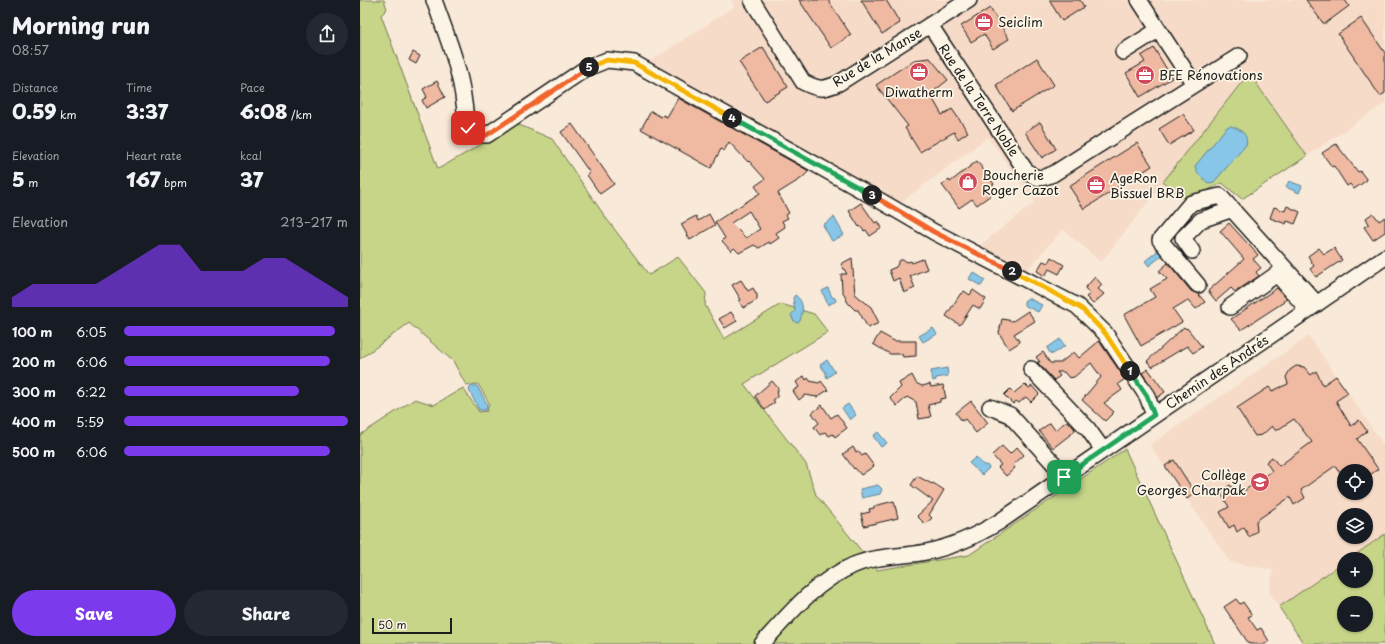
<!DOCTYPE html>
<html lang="en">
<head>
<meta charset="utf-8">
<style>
  :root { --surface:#171b24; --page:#242831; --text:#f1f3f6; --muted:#9ea1a6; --accent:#7c3aed }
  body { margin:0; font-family:"Playpen Sans",sans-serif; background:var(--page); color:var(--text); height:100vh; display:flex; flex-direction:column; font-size:15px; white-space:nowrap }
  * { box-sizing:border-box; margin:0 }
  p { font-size:13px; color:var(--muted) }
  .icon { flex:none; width:22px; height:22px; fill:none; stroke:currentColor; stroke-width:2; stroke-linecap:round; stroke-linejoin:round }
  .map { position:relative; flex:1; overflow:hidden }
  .side { display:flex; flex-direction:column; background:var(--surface); width:360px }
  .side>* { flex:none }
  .fabs { position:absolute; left:977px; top:464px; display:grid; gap:8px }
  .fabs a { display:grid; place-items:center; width:36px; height:36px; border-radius:50%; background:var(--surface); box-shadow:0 1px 3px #0004; font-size:20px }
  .scale { position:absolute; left:12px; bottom:10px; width:80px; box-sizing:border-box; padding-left:4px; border:2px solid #1c1c1c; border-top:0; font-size:11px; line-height:14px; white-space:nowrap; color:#1c1c1c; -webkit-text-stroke:3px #fcf5e5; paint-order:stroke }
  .pin { position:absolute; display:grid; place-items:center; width:34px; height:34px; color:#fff; margin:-17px; border-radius:8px; box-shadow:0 2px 6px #0006 }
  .km { position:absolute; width:20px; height:20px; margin:-10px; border-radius:50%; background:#222; color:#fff; font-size:11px; line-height:20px; text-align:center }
  .round { display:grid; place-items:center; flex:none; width:42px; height:42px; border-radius:21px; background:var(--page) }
  .overview { display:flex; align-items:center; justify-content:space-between; height:68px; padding:0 12px }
  h1 { font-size:22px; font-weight:800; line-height:30px }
  .metrics { display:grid; grid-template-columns:repeat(3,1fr); gap:6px; height:68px; padding:4px 12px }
  .metrics div { display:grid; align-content:center }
  .metrics b { font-size:20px; font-weight:800 }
  .metrics small { font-size:11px; font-weight:400 }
  .metrics p { font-size:11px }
  .chart { height:112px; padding:8px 12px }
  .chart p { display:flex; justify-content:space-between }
  .chart svg { width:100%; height:72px; margin-top:4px; fill:var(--accent); opacity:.7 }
  .cta { display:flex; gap:8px; margin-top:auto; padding:8px 12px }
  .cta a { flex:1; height:46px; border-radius:24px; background:var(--accent); color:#fff; font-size:16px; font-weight:800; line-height:46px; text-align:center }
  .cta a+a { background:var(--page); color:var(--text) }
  ul { padding:0 12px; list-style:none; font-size:13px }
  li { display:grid; grid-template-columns:64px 48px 1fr; align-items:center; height:30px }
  li i { height:10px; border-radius:5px; background:var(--accent) }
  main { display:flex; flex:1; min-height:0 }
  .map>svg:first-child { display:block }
  .built { fill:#f6dbc8; fill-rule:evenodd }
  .green { fill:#c7d589; stroke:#727852; fill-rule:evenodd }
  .water { fill:#87c6e7; stroke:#5c8296 }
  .building { fill:#efb9a2; stroke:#1c1c1c; fill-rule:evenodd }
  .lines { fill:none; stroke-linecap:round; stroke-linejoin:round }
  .minor-casing { stroke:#1c1c1c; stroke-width:18 }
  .minor { stroke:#fcf5e5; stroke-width:15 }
  .split-1-casing { stroke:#fff; stroke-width:8 }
  .split-2-casing { stroke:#fff; stroke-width:8 }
  .split-3-casing { stroke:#fff; stroke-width:8 }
  .split-4-casing { stroke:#fff; stroke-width:8 }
  .split-5-casing { stroke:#fff; stroke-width:8 }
  .split-6-casing { stroke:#fff; stroke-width:8 }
  .split-1 { stroke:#22a559; stroke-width:5 }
  .split-2 { stroke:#f5b400; stroke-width:5 }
  .split-3 { stroke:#f0652b; stroke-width:5 }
  .split-4 { stroke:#22a559; stroke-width:5 }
  .split-5 { stroke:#f5b400; stroke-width:5 }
  .split-6 { stroke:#f0652b; stroke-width:5 }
  .labels { text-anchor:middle; stroke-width:3.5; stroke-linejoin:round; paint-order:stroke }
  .poi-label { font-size:13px; fill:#1c1c1c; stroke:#fcf5e5; text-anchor:start }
  .street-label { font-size:13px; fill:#1c1c1c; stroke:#fcf5e5 }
</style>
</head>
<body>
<main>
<section class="side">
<div class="overview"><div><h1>Morning run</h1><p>08:57</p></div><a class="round"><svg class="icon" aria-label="share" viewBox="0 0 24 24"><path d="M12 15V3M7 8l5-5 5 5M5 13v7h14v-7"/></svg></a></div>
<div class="metrics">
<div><p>Distance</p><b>0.59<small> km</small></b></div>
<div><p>Time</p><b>3:37</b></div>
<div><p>Pace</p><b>6:08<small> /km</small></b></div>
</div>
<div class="metrics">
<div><p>Elevation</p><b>5<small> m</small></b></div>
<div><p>Heart rate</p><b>167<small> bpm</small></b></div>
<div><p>kcal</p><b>37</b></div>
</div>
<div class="chart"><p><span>Elevation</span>213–217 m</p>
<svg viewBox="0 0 160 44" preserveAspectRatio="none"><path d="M0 44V38L10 30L20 30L30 30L40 30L50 22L60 14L70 6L80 6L90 22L100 22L110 22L120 14L130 14L140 22L150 30L160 38V44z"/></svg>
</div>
<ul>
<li><b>100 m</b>6:05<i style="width:94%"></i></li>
<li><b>200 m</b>6:06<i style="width:92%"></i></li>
<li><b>300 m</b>6:22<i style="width:78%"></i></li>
<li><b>400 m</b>5:59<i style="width:100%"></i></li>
<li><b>500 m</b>6:06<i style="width:92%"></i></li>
</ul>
<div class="cta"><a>Save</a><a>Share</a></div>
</section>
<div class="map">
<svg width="1025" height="644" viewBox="0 0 1025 644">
  <rect width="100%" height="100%" fill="#f9e9d8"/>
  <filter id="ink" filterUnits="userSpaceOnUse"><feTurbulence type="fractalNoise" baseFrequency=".025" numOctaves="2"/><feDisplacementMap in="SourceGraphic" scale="8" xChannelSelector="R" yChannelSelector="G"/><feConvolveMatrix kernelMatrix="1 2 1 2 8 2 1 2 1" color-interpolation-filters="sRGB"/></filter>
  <g filter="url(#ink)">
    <!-- built -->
    <path class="built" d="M372,0H1025V103L947,156L889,74L741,262L703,229L663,274L619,246L675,202L628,137L536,206L286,64L374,7Z
      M949,336L1025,447V534L989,559H984V562L919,607L909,592L913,570L870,562L790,445ZM984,471H1006V493H984ZM984,515H1006V537H984Z"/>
    <!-- green -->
    <path class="green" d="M0,0H24L27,9L21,15L78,169L157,124L192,139L246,218L289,275L318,257L346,293L345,305L364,339L421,304L454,314L468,332L384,384L446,464L456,495L517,570L609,555L765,449L855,644H0V435L55,399L74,405L103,388L119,412L127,411L129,403L118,384L106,385L93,361L49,323L0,359Z
      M889,73L947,156L882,199L862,183L827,201L803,182Z
      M1025,534V644H944L919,607L984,562V581H1006V559H989ZM984,603H1006V625H984Z"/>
    <!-- water -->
    <path class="water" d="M870,126C880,128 889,135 886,145L854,182L848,183L838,174L835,166L867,127Z
      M929,181L942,186L939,193L926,187Z
      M474,217L484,235L472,241L463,225Z
      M800,249L804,254L789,266L785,261Z
      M613,272L625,280L621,286L609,279Z
      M468,288L472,297L475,298L476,301L468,305L462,291Z
      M435,295C445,302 443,311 440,321L437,323L433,320L431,315L435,311L433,298Z
      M668,298L682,305L678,312L664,305V301Z
      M573,328L577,334L563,342L559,336Z
      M700,339L705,346L693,354L690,353L687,348Z
      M467,360L475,372L467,378L466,375V373L460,365Z
      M587,368L588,376L576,378V380L573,381L571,371Z
      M111,386H117L127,404L126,410H119L109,390Z
      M488,404L496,415L490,420L482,408Z
      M518,432L527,443L521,447L513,436Z
      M616,457L623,465H627L629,468L622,475L609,463Z
      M518,485L522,489L520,494L502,498L500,489Z"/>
    <!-- building -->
    <path class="building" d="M439,0H468L491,35L471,48Z
      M501,0H526L540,23L522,34Z
      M689,0H720L724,7L702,21Z
      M946,0H985L989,6L966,23H963Z
      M630,8L649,39L633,49L624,34L611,42L601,26Z
      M1001,18L1025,53V93L1020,96L978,34Z
      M403,47L428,87L405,101L379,62Z
      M794,48L812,78L780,97L766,73L785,62L781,56Z
      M53,52L60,56L56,64L49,60Z
      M570,58L588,80L570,94L582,115L592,109L608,132L598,139L594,132L560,152L545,128L548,126L516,85L554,60Z
      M677,58L694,85L652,111L636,85Z
      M77,81L85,97L66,108L62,100L67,97L63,89Z
      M318,98L449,171L442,178L418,193L429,213L426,215L428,218L422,221L425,227L416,233L419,238L410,244L409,242L399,248L394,245L379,253L374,248L371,251L362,241L365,238L355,222L400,193L395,186L405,179L389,161L388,162L369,142L364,151L361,149L351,168L281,129L291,111L301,117L303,115L307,117ZM389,211L400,229L386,238L371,223Z
      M823,114L834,130L809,145L799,129Z
      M680,122L696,149L682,158L665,132Z
      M212,124L254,184L240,194L227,175L230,173L201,132Z
      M777,143L792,166L724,209L709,186Z
      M976,144L995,168L998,172L1000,171L1007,180L994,189L990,184L987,186L974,166L972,167L962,153Z
      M617,161L634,184L627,189L631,195L617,205L612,199L599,208L582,185L589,180L590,182Z
      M501,203L515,223L518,221L522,228L510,236L506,230L504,231L500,226L499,227L489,211Z
      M927,206L940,212L935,224L927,221L926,224L910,218L914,207L925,211Z
      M1013,213L1019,221L1025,217V232L1013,240L1004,227L1009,224L1006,218Z
      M349,214L355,225L330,240L321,224L336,216L338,221Z
      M869,223L898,255L893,259L901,268L896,272L899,276L875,292L871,288L856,301L848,291L884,259L860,231Z
      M959,248L964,254L974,248L982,260L956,277L950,269L954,266L948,256Z
      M691,257L704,265L699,274L689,269L685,276L677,271L683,261L688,263Z
      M492,258L495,294L511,307L519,323L508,328L498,310H495L488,303L482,290L481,274H487L481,264Z
      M563,259L567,269L550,276L555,288L544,293L539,278L533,281L529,270L536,267L540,260H543L548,262L551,261L552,263Z
      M808,263L831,291L838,294L845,302L836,309L828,300L813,309L822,322L781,346L764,315L795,297L790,289L807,279L799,271Z
      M735,277L742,285L738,289L744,294L733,304L726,297L730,294L725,288Z
      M381,280L388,291L393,288L397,295V300L383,308L379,301L381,300L372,285Z
      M917,288L927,299L923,301L924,302L881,330L871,319Z
      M613,290L626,299L620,309L613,305L600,325L586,316L601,293L602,294L604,291L610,295Z
      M668,311L675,321L654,334L660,342L649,349L639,333L642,319L653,321Z
      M371,312L377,321L365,328L359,319Z
      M824,327L826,329L827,328L842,347L833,353L827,346L792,367L787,361Z
      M520,333L534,341H556V356L543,357L542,354H530L513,344Z
      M739,341L765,379L758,384L762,390L744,403L754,412L745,421L722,400L741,377L731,363L714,377L709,378L704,372H697L700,376L694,380L677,362H680L676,357L683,352L690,363H700L714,352L719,358Z
      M936,366L944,367L951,375L956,371L963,385L976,376L988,393L976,401L991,426L999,420L1007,431L997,439L1018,469L1006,478V471H978L975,466L941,490L945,498L934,505L930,497L896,521L897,531L889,537L884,527L877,532L874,525L869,528L860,512L869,507L860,492L870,485L878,495L912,471L906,462L912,457L919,466L952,442L934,419L916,431L912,426L902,435L895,436L877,408L909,387L912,391L928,384L926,377L930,370Z
      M788,369L805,392L797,398L795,391L782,373Z
      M552,375L556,383L562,386L570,384L571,387L583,385L586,398L580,399V402L568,405L571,417L559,419L556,402L547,397L537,406L530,398L541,387L539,383Z
      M444,376L446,380L448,378L450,381L459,383L461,381L468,390L457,397L445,395L439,400L433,391L439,387L436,382Z
      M412,381L418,388L417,397L413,400L415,402L405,410L395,396Z
      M665,384L669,388L672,386L679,394L671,402L666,397L659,403L656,401L653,404L644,395L650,389L654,393Z
      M611,401L628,423L616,433L605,419L602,421L596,413Z
      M462,405L471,418L477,414L487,428L475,437L473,434L469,436L465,432L460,435L454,427L459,423L452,413Z
      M707,421L715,429L714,430L715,431L693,448L679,431L690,423L695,430Z
      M642,446L650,454L657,447L664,455L653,465L655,468L646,476L638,467L641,465L632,455Z
      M493,447L496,452L498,451L502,456L505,454L514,466L501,475L495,468L494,469L483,454Z
      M814,460L835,493L827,499L805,466Z
      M557,476L572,484L573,483L584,490L569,515L572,518L565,524L557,516L573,501L551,485Z
      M534,501L538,518L504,526L501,514L510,512L509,509L514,508V506Z
      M876,599L880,604L883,602L892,615L888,617L897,630L901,628L909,641L905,644H889L864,607Z"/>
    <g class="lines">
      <!-- minor casing -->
      <g class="minor-casing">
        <path id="minor" d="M74,0C86,34 100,67 104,103C106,115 105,125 113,134L127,135L225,69L247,60L274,63L519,200L574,232L717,306L745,333L787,396L794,415
          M392,0L443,82C459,90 463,90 479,83L609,0
          M779,0L834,84
          M570,25L664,168C674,179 679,180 693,174L879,56
          M763,52L798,30
          M832,251L823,238L841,220L873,209
          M838,285L800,240L831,203L860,196L957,304
          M870,307L917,274L948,310
          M671,369L728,429L743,450
          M630,407L650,415L695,465L704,477
          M402,644C429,614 456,581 494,565C517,555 542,557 566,552C593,547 616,536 639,522L1025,257"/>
      </g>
      <!-- minor -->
      <use href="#minor" class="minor"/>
    </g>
  </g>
  <g class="lines" filter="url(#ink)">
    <!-- split-1 casing -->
    <g class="split-1-casing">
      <path id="split-1" d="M704,477L794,415L787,396L770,371"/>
    </g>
    <!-- split-2 casing -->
    <g class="split-2-casing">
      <path id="split-2" d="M652,271L692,292L722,309L745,333L770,371"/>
    </g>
    <!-- split-3 casing -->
    <g class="split-3-casing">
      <path id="split-3" d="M512,195L574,232L652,271"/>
    </g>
    <!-- split-4 casing -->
    <g class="split-4-casing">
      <path id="split-4" d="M372,118L512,195"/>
    </g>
    <!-- split-5 casing -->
    <g class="split-5-casing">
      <path id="split-5" d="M229,67L247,60L274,63L372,118"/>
    </g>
    <!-- split-6 casing -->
    <g class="split-6-casing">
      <path id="split-6" d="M108,128L113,134L127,135L229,67"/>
    </g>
    <!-- split-1 -->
    <use href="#split-1" class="split-1"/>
    <!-- split-2 -->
    <use href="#split-2" class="split-2"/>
    <!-- split-3 -->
    <use href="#split-3" class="split-3"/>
    <!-- split-4 -->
    <use href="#split-4" class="split-4"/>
    <!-- split-5 -->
    <use href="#split-5" class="split-5"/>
    <!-- split-6 -->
    <use href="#split-6" class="split-6"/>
  </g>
  <!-- icons -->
  <defs>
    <g id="office-disc" transform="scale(1)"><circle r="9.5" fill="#d1495b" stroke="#fcf5e5"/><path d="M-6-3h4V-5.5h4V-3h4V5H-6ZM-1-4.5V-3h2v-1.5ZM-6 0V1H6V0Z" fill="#fff"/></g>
    <g id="shop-disc" transform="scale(1)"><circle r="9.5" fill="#d1495b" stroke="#fcf5e5"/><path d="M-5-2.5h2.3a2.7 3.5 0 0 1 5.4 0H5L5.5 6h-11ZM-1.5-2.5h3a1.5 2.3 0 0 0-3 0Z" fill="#fff"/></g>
    <g id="school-disc" transform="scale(1)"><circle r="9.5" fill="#d1495b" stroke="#fcf5e5"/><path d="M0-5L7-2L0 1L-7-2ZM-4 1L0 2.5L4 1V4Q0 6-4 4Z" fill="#fff"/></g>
  </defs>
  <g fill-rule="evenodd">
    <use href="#office-disc" x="624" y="22"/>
    <use href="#office-disc" x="559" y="72"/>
    <use href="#office-disc" x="785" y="75"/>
    <use href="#shop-disc" x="608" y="182"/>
    <use href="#office-disc" x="736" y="185"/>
    <use href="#school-disc" x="900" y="482"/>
  </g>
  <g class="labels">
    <!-- poi labels -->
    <g class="poi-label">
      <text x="638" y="27">Seiclim</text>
      <text x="799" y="80">BFE Rénovations</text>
      <text x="559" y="97" text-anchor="middle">Diwatherm</text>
      <text x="622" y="180">Boucherie<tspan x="622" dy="15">Roger Cazot</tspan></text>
      <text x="750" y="183">AgeRon<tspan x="750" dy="15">Bissuel BRB</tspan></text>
      <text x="886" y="480" text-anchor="end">Collège<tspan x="886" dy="15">Georges Charpak</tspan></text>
    </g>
    <!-- street labels -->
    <g class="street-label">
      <text transform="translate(517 57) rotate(-31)" y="5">Rue de la Manse</text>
      <text transform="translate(619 100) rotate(56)" y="5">Rue de la Terre Noble</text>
      <text transform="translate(857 372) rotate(-34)" y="5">Chemin des Andrés</text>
    </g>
  </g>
</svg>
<div class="fabs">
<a><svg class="icon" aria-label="locate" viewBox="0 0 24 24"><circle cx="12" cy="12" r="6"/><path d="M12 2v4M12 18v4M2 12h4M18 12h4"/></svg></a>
<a><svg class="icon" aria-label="layers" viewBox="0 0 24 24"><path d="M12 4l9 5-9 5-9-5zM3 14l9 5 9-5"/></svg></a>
<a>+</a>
<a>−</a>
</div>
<div class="scale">50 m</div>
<div class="pin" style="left:704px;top:477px;background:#1e9e55"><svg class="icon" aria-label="arrive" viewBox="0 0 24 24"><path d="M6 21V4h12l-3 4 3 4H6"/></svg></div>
<div class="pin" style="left:108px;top:128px;background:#d93025"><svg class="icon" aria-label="check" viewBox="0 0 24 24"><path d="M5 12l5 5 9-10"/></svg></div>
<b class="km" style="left:770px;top:371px">1</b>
<b class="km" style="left:652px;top:271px">2</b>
<b class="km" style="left:512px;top:195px">3</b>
<b class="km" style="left:372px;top:118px">4</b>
<b class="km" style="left:229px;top:67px">5</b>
</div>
</main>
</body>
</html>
